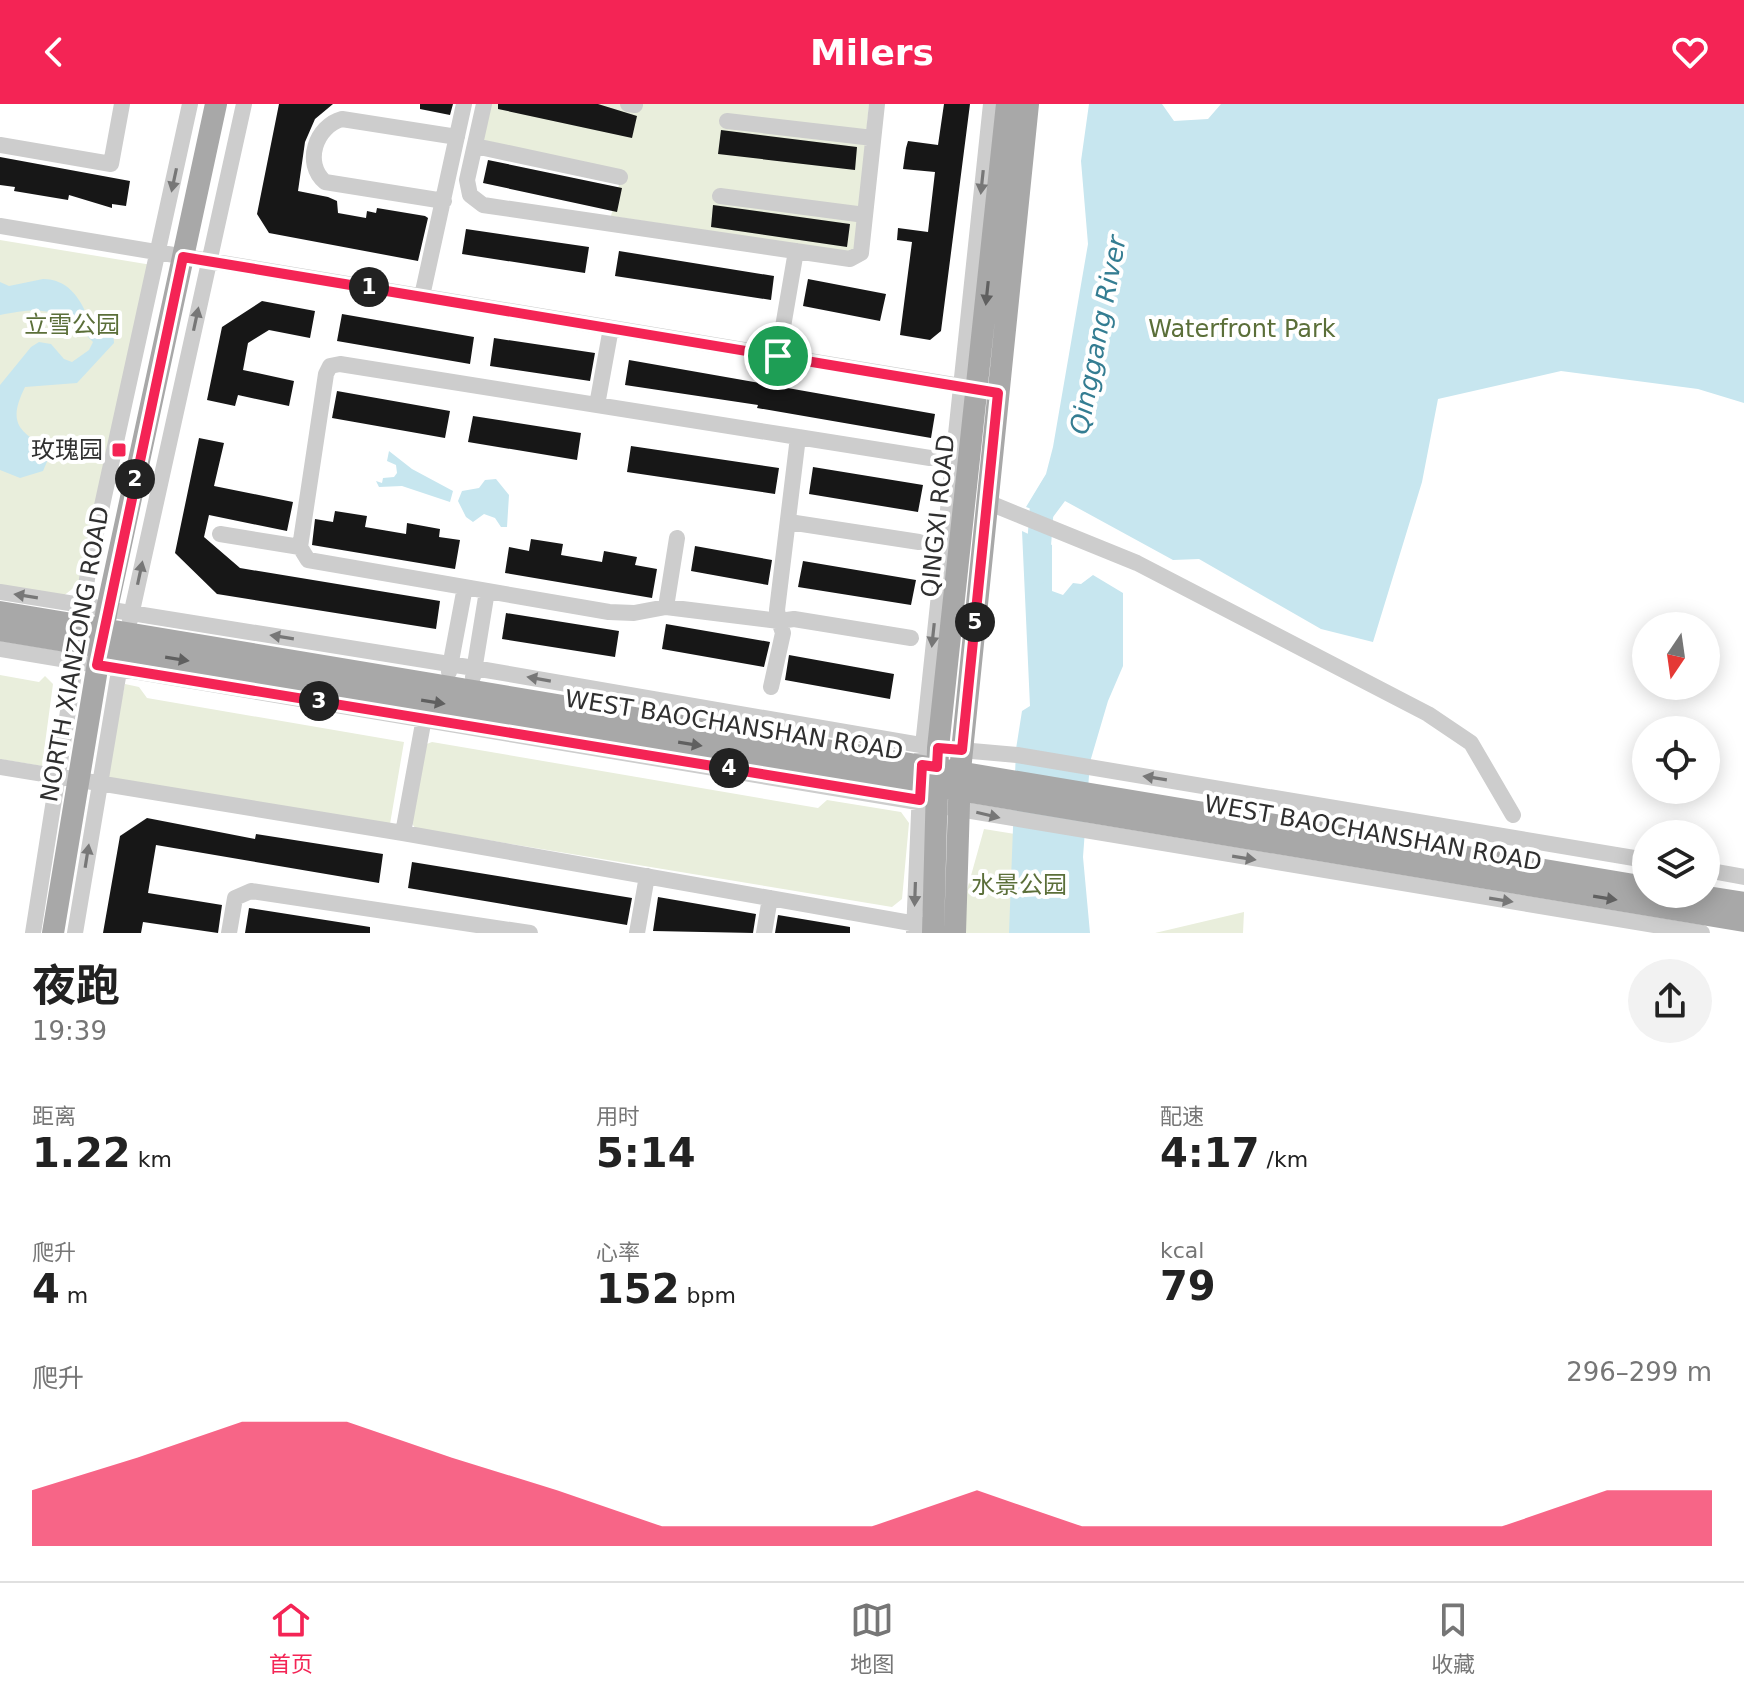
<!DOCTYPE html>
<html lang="zh">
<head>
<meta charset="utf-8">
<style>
  :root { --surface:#fff; --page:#f2f2f2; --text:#222; --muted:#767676; --line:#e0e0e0; --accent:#f42455 }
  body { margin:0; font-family:"DejaVu Sans","Noto Sans SC",sans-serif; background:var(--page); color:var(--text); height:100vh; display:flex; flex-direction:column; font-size:30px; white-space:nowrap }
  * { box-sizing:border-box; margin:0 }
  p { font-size:26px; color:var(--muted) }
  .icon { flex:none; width:44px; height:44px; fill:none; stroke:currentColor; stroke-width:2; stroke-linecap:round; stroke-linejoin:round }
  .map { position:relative; height:829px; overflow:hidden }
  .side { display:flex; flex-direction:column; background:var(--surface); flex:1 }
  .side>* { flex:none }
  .needle { width:52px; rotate:193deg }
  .fabs { position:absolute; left:1632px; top:508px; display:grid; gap:16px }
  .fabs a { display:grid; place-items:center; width:88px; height:88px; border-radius:50%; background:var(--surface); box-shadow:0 4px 20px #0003; font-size:40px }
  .pin { position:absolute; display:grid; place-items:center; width:68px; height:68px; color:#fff; margin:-34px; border:4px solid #fff; border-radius:50%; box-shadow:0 2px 8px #0007 }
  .km { position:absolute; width:40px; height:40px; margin:-20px; border-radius:50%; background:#222; color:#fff; font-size:22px; line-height:40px; text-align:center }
  .round { display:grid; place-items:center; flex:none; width:84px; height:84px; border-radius:42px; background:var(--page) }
  .head { display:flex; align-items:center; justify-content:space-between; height:136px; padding:0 32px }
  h1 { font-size:44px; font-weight:700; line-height:60px }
  .metrics { display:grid; grid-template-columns:repeat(3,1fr); gap:12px; height:136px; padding:8px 32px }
  .metrics div { display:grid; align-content:center }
  .metrics b { font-size:40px; font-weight:700 }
  .metrics small { font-size:22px; font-weight:400 }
  .metrics p { font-size:22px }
  .chart { height:224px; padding:16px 32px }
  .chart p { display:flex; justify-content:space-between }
  .chart svg { width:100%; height:144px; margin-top:8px; fill:var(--accent); opacity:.7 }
  header { display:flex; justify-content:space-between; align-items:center; height:104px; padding:0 32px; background:var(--accent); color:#fff; font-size:36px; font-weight:700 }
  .menu { display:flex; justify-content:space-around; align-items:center; height:112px; border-top:2px solid var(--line); background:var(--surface); font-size:22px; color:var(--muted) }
  .menu a { display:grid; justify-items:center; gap:4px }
  .menu .on { color:var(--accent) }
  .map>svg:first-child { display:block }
  .green { fill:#e9eedc }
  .water { fill:#c7e6ef }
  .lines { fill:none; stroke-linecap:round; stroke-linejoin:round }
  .river { stroke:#c7e6ef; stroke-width:24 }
  .building { fill:#171717 }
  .minor { stroke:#cdcdcd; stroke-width:16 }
  .major { stroke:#a8a8a8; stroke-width:22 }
  .oneway { fill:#777 }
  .oneway2 { fill:#606060 }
  .route-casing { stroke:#fff; stroke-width:16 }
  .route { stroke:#f42455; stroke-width:10 }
  .poi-dot { fill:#f42455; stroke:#fff; stroke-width:3 }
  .labels { text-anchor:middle; stroke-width:8; stroke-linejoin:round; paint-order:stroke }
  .park-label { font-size:24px; fill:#5b6f39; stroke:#fff }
  .poi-label { font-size:24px; fill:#303030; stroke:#fff; text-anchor:end }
  .street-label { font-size:24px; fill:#303030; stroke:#fff }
  .water-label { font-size:26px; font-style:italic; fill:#347d92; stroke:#fff }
</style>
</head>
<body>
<header><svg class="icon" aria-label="back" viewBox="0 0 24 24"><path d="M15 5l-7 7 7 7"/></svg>Milers<svg class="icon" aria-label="heart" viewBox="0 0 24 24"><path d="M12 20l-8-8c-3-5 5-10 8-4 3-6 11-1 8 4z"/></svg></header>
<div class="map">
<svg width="1744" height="829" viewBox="0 0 1744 829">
  <rect width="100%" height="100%" fill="#fff"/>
  <!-- green -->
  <path class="green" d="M490,0H869L855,149L611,112L622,69L483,36Z
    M0,136L158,162L96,466L62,493L0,483Z
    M0,571L39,578L45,572L53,580L42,662L0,655Z
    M125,580L139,583L147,594L404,638L390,720L105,673Z
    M432,638L818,704L827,696L901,708L909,719L902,795L892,803L415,724L411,718L424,641Z
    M984,725L1075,740L1073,829H955Z
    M1244,808L1243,829H1155Z"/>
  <!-- water -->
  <path class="water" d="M1089,0H1162L1174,17L1208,15L1221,0H1744V299L1698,285L1561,267L1438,295L1422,378L1373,538L1321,525L1199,455L1173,456L1065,397L1053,413L1026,403L1046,370L1053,343L1088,140L1081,57Z
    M43,175C67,175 80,193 88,214L113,224L114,239L77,279L25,283C10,314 14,326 45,342L49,353L43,367L20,374L0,366V281L31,243L39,238L51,240L64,255L72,258L89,246L93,238C63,204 42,202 0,211V178L9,182Z
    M389,347L412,365L453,387L450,398L402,382L379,383L376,377L382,379L383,374L394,373L397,369L396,361L387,357Z
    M496,375L509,391L507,423H501L495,414L484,410L473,418L466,413L458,397L462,387L479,384L485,376Z
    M1022,427L1052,441V487L1063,491L1073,479L1081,480L1093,471L1123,489V562L1108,597L1090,658L1083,753L1090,829H1009L1016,645L1022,607L1030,602Z"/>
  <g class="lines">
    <!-- river -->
    <path class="river" d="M1037,469L1042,401L1054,381"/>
  </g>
  <!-- building -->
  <path class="building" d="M279,0H333L315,15L305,38L298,87L328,93L337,97L338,109L366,114L367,107L376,109L377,104L425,112L428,114L418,157L269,129L257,110Z
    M420,0H453L450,11L420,5Z
    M498,0H598L637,12L632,34L498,5Z
    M944,0H970L941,227L930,236L900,231L912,138L897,136L898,124L928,128L935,68L903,65L906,44L908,37L938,41Z
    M721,26L857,43L855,66L718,50Z
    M0,53L130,77L126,102L112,100V104L69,91L68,96L14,87L15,83L0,81Z
    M488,56L622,84L617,108L483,79Z
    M713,101L850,120L847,143L711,123Z
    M466,125L589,143L585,169L462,150Z
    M619,147L774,172L771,196L615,172Z
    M808,175L886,190L880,217L803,202Z
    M262,197L315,207L310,234L269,226L248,239L243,266L294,277L289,302L238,291L235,302L207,296L222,223Z
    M342,210L474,233L470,260L337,237Z
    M494,234L595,249L590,277L490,262Z
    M629,256L935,310L931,334L757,304L758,301L625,281Z
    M337,287L450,307L445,334L332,314Z
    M473,312L581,329L577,356L468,338Z
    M199,334L224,339L214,382L293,398L287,427L209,411L204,433L240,464L440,497L436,525L217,490L175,449Z
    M631,342L779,364L775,390L627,368Z
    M813,363L923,381L918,408L809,390Z
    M335,407L367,412L365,423L406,430L407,419L440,425L439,433L460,436L455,465L312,441L315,415L333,418Z
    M531,435L563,440L561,451L602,458L604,447L637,453L635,461L657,465L652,494L505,469L509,443L529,447Z
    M695,442L772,456L768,481L691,467Z
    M803,457L916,476L911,501L798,483Z
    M506,509L619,527L615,553L502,535Z
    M666,520L770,538L764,563L662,545Z
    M789,551L894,570L890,595L785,576Z
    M147,714L255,735L256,730L383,750L379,779L156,741L148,789L222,801L218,829L143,818L141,829H103L120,732Z
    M412,758L632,794L627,821L408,784Z
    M658,793L756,810L753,829L653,827Z
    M249,804L370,823V829H245Z
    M778,811L850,823V829H775Z"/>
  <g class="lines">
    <!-- minor -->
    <path class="minor" d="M484,0L467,76L470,91L483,101L850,155L861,149L877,0
      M628,0L635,1
      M727,17L873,34
      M0,41L111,60L122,0
      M475,42L620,73
      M720,92L865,111
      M444,97L325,78C303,59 316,22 342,15L457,33
      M0,122L984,286
      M422,192L464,0
      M778,252L796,147
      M340,260L798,333L777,506L779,517L666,503L634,509L609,508L308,456L300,443L326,270L330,262Z
      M597,301L611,224
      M798,333L930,354
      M987,398L1137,459L1428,610L1471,639L1513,711
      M789,418L919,438
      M220,430L300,443
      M0,488L474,564L938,644L1017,651L1646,756
      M666,503L677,434
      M82,511L89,461L190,0
      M130,516L244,0
      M0,545L1702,829
      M449,568L465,483
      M473,573L487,487
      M771,583L783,529L779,517L794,515L911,534
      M922,651L991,0
      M0,663L403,729L933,823
      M403,729L424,614
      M1706,766L1744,773
      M33,829L77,550
      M75,829L121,555
      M229,829L235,794L251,787L530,829
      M637,829L647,772
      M764,829L770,794
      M914,829L920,686"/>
    <!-- major -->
    <path class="major" d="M0,508L1646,783
      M0,526L1744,817
      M1688,790L1744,799
      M53,829L107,505L216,0
      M933,829L938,644L1007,0
      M955,829L960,667L1028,0"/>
  </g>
  <!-- one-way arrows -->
  <defs><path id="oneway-solid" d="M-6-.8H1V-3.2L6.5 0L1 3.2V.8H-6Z" transform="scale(2)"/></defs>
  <g class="oneway">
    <use href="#oneway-solid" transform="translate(174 76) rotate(102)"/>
    <use href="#oneway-solid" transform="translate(982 78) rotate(96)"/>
    <use href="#oneway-solid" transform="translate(196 215) rotate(-78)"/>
    <use href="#oneway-solid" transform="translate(140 469) rotate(-78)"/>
    <use href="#oneway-solid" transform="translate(26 492) rotate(-171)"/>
    <use href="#oneway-solid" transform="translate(933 531) rotate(96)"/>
    <use href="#oneway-solid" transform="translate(282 533) rotate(-171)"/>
    <use href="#oneway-solid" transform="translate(539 575) rotate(-170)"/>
    <use href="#oneway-solid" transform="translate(1155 674) rotate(-171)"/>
    <use href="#oneway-solid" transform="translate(988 711) rotate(13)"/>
    <use href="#oneway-solid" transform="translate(87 752) rotate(-81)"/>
    <use href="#oneway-solid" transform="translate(1244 754) rotate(9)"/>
    <use href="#oneway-solid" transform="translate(915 790) rotate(92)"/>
    <use href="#oneway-solid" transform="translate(1501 796) rotate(9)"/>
  </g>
  <g class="oneway2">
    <use href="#oneway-solid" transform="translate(987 189) rotate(96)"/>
    <use href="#oneway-solid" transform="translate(177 555) rotate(9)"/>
    <use href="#oneway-solid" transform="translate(433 598) rotate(9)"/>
    <use href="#oneway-solid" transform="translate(690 640) rotate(9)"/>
    <use href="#oneway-solid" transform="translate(1605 794) rotate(9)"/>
  </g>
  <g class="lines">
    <!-- route casing -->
    <g class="route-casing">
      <path id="route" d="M183,153L998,289L962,646L938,644L937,663L922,661L920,696L97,561Z"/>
    </g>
    <!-- route -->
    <use href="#route" class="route"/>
  </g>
  <!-- markers -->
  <rect class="poi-dot" x="111" y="338" width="16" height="16" rx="4"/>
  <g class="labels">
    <!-- park labels -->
    <g class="park-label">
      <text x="72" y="229">立雪公园</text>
      <text x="1242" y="233">Waterfront Park</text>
      <text x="1019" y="789">水景公园</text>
    </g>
    <!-- poi labels -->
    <g class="poi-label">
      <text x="103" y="354">玫瑰园</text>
    </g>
    <!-- street labels -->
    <g class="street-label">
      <text transform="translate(938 412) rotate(-84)" y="8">QINGXI ROAD</text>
      <text transform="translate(75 550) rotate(-80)" y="8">NORTH XIANZONG ROAD</text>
      <text transform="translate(734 621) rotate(9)" y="8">WEST BAOCHANSHAN ROAD</text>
      <text transform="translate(1373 729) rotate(10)" y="8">WEST BAOCHANSHAN ROAD</text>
    </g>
    <!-- water labels -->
    <g class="water-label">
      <text transform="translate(1098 231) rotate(-79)" y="9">Qinggang River</text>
    </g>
  </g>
</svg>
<div class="fabs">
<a><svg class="needle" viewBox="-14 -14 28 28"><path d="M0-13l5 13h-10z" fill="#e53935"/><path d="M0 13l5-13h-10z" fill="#767676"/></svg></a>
<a><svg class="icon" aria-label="locate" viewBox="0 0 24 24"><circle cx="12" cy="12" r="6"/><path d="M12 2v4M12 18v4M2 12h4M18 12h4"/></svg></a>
<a><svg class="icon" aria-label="layers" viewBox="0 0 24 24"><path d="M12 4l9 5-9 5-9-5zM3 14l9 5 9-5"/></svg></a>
</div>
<div class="pin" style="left:778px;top:252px;background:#1e9e55"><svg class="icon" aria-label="arrive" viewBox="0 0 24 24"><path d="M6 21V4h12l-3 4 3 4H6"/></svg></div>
<b class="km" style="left:369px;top:183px">1</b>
<b class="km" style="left:135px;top:375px">2</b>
<b class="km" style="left:319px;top:597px">3</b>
<b class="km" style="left:729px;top:664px">4</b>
<b class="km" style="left:975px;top:518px">5</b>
</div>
<section class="side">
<div class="head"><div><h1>夜跑</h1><p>19:39</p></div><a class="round"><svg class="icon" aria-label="share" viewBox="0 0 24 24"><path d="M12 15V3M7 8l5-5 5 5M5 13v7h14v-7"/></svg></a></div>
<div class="metrics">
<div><p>距离</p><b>1.22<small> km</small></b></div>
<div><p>用时</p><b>5:14</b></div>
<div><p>配速</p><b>4:17<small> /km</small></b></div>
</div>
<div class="metrics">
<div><p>爬升</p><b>4<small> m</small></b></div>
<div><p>心率</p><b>152<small> bpm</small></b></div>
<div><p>kcal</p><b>79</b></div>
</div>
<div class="chart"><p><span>爬升</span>296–299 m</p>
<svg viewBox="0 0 160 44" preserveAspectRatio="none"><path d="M0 44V27L10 17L20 6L30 6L40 17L50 27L60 38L70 38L80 38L90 27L100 38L110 38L120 38L130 38L140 38L150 27L160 27V44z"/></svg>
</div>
</section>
<nav class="menu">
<a class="on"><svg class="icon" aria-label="home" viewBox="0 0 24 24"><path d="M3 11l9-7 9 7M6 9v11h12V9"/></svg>首页</a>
<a><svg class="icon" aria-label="map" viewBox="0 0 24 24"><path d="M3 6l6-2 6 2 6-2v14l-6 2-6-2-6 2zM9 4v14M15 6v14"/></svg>地图</a>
<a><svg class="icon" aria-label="saved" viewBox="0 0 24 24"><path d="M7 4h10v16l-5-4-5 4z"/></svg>收藏</a>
</nav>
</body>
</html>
